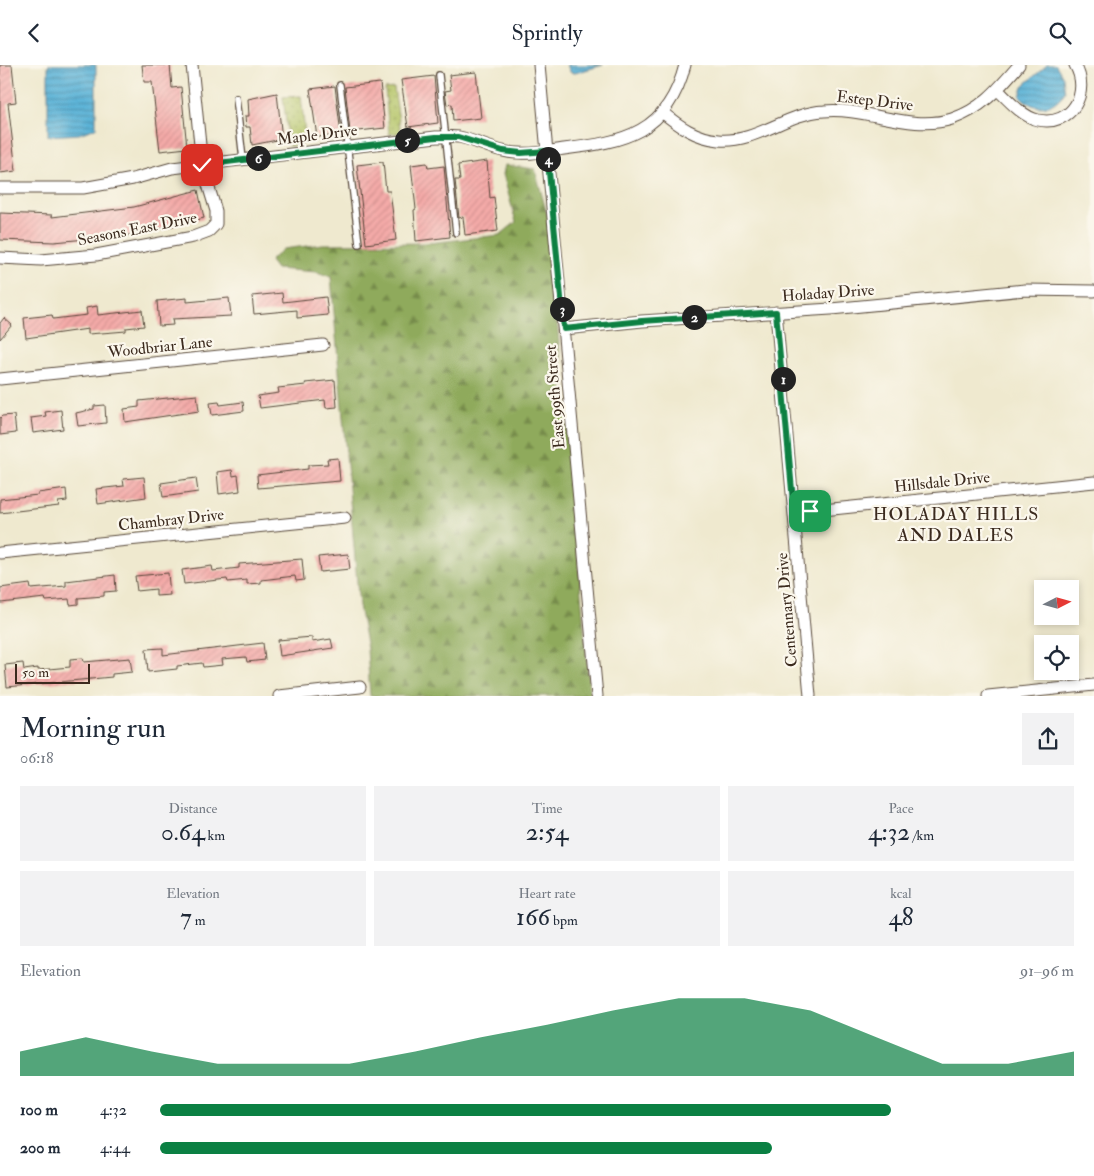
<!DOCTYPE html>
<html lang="en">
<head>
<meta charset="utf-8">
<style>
  :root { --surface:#fff; --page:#f2f2f3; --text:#1f2937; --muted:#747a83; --accent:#0b8043 }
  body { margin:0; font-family:"IM FELL Double Pica",serif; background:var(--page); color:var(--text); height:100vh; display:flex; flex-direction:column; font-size:19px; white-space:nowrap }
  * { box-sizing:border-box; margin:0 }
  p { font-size:16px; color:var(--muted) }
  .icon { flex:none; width:28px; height:28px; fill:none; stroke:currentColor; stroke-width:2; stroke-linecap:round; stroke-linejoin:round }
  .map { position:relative; height:631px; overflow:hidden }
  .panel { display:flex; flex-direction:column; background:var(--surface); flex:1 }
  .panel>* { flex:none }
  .needle { width:32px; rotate:84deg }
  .fabs { position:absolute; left:1034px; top:515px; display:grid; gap:10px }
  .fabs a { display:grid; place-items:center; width:45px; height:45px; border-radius:0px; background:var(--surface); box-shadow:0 2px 8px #0003; font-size:25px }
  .scale { position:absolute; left:15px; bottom:12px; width:75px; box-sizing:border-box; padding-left:5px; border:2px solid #3b2a1e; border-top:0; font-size:14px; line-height:18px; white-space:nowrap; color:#3b2a1e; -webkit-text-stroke:4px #fbf7ec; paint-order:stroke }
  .pin { position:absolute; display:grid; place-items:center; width:42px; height:42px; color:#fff; margin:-21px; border-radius:10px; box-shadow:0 2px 8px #0006 }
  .km { position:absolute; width:25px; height:25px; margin:-12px; border-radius:50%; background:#222; color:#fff; font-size:14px; line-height:25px; text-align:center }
  .round { display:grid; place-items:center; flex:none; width:52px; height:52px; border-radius:0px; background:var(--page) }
  .headline { display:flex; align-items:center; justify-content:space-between; height:85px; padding:0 20px }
  h1 { font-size:28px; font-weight:600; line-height:38px }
  .metrics { display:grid; grid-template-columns:repeat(3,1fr); gap:8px; height:85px; padding:5px 20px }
  .metrics div { display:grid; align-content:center; border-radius:0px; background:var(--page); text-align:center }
  .metrics b { font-size:25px; font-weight:600 }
  .metrics small { font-size:14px; font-weight:400 }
  .metrics p { font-size:14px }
  .chart { height:140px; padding:10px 20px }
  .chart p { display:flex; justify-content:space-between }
  .chart svg { width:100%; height:90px; margin-top:5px; fill:var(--accent); opacity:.7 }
  ul { padding:0 20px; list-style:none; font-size:16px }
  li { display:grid; grid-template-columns:80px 60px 1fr; align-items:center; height:38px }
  li i { height:12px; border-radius:6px; background:var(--accent) }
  header { display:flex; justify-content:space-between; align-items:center; height:65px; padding:0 20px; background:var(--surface); font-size:22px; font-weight:600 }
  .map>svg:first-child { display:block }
  .grass { fill:url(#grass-dots); stroke:#787742 }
  .forest { fill:url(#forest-firs); stroke:#656a3c }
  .water { fill:url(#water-rules); stroke:#4a6e7a }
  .building { fill:url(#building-hatch) }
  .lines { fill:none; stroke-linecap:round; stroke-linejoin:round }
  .service-casing { stroke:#564739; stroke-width:8 }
  .minor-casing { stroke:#564739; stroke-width:13 }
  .service { stroke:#fff; stroke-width:5.5 }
  .minor { stroke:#fff; stroke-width:11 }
  .route-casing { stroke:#fff; stroke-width:10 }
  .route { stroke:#0b8043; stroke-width:6 }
  .labels { text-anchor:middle; stroke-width:4.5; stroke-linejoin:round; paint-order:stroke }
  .street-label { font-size:16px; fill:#3b2a1e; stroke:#fbf7ec }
  .neighbourhood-label { font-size:18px; letter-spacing:1px; fill:#3b2a1e; stroke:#fbf7ec }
</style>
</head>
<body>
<header><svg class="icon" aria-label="back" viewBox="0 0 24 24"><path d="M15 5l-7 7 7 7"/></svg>Sprintly<svg class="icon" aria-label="search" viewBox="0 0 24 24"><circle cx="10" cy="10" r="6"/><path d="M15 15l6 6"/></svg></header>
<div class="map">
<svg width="1094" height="631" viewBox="0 0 1094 631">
  <defs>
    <pattern id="grass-dots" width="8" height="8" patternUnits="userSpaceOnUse" patternTransform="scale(1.25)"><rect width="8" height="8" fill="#b4c466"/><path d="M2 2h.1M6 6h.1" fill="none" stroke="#949f53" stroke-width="1.8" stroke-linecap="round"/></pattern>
    <pattern id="forest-firs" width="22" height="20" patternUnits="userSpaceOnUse" patternTransform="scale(1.25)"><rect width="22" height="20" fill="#8faa5b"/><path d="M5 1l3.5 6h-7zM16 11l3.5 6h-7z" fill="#768b4b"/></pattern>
    <pattern id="water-rules" width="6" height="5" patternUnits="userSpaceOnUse" patternTransform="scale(1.25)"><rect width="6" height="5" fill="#5ab2d7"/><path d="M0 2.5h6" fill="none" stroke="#4c91ae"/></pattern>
    <pattern id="building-hatch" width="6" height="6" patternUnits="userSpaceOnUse" patternTransform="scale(1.25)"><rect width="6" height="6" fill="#f4aaa8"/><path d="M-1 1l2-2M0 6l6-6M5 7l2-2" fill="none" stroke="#d29290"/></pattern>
  </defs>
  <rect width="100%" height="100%" fill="#fbf7ec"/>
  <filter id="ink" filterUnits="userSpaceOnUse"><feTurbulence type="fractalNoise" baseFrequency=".02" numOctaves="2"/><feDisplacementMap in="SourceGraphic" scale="10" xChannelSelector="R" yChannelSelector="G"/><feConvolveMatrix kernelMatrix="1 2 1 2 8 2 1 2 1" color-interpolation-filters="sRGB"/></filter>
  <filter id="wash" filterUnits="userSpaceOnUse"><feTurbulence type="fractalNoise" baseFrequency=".0096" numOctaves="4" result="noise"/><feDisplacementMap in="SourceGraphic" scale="20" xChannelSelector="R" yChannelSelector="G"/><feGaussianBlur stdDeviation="1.12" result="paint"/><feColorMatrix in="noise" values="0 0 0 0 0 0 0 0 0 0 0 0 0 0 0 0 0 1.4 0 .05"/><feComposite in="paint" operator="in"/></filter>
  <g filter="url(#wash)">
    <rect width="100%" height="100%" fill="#efe9cf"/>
    <!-- grass -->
    <path class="grass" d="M394,23L401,68L389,69L385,24Z
      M301,31L306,78L289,81L283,32Z"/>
    <!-- forest -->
    <path class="forest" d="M505,100L535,104L548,153L590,631H370L367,584L359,541L331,212L317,207L276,204L270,196L283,184L323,179L429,178L500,170L516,157L503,109Z"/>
    <!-- water -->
    <path class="water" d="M48,0H96V63L79,69L48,71Z
      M567,0H603L575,8L570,7Z
      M1047,0H1056L1063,12L1065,27C1053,44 1036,48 1020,31L1023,21Z"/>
    <g id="blocks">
      <!-- building -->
      <path class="building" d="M0,0H12L16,37L8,38L16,106L0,108Z
        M142,0H170L172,23L181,22L187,83L160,86L152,17H144Z
        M476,7L481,53L453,56L452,39L447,40L445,26L451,25L449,10Z
        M434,11L438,58L408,62L401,15Z
        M380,18L385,63L350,67L345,22Z
        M335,21L341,70L317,72L310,24Z
        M277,28L282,74L252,80L250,62H246L245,51H249L248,34Z
        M487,96L490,133L494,132L498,166L465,170L463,152L459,153L455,115H460L458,100Z
        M383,97L386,126H390L396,175L366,179L357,100Z
        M427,98L428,103L444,101L450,172L416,176L414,145L416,144L411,100Z
        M198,125L204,153L141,169L54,177L0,175V148L52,150V152L134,142Z
        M282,228L283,237L326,232L328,250L297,253V245L254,249L252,231Z
        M187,233V237L229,233L231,251L172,254L173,260L159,261L157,236Z
        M97,241L98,250L142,245L144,261L126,263V266L114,267L88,269V264L26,273L24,253L52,250L53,254L87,250L86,243Z
        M4,253L12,260L0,274V258Z
        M335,315L337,342L326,343L325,335L260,343L258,331L279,328L278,323L306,320L305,318Z
        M197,330L199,346L125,357L124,344L139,342V336Z
        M219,337L220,340L243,337L244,346L212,350L210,338Z
        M105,340L106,358L78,361L76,348L94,344V341Z
        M61,345L63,364L33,368L31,353L46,351L45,347Z
        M14,350L16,368L0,370V353L2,351Z
        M338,393L340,416L258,423L257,410L308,404V400L328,399L327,394Z
        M232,405L233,411L238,410L240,426L219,429L217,407Z
        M144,412L146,432L98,439L96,424L124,421L123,414Z
        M196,413L198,427L163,432L161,418Z
        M66,424L67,436L58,437L59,441L0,448V434L38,430V428Z
        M348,489L350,504L320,507L318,492Z
        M302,494L304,515L296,516L295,511L261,515V518L247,519V515L228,517L227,514L184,519L182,505L212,501L213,506L239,503V499Z
        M168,508L170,530L156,531V524L137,526L135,511Z
        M115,510L116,526L104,527V531L78,533V539L70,540L69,534L46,536L45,533L1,538L0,523L30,519L31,524L66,521V516Z
        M312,572V577L331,574L333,583L280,591L278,575Z
        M263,578L265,595L247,597L246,592L222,594L223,600L203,602L202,598L177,601V604L148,607L146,584L163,583V590Z
        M83,593L84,597L130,593L132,607L112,609V612L7,622L5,600L23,598L24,605L38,603V605L70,602V594Z"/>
    </g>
  </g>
  <g filter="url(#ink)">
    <use href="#blocks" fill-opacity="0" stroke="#564739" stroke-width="1"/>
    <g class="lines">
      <!-- service casing -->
      <g class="service-casing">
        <path id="service" d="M439,10L456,168
          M340,20L359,179
          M236,33L243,94"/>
      </g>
      <!-- minor casing -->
      <g class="minor-casing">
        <path id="minor" d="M539,0L597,631
          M998,25C1008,35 1023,52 1038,55C1072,62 1091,27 1075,0
          M662,47C679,61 696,73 719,75C757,78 786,48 824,46C866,42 910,67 952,54C982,44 999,23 1019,0
          M0,123H83L133,114L172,103L436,72C444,72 452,71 459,72C474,75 488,83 503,86C522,91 544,87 564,84C624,77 668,68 685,0
          M0,193L41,195L96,190L193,172L209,166L216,159V146L202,100L192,0
          M776,247L810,631
          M564,264L642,256L831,244L1025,225L1094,226
          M0,314L323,280
          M794,448L1094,417
          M0,488L345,453
          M279,631L360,622
          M988,631L1094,620"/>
      </g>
      <!-- service -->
      <use href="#service" class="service"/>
      <!-- minor -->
      <use href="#minor" class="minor"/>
    </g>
  </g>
  <g class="lines" filter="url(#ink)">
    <!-- route casing -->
    <g class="route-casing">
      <path id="route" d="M202,100L436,72H458L503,86L521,88L547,86L564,264L642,256L776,247L794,448L810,446"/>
    </g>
    <!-- route -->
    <use href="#route" class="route"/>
  </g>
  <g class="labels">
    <!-- street labels -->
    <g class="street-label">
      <text transform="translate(875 35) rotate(7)" y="6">Estep Drive</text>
      <text transform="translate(317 69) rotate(-7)" y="6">Maple Drive</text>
      <text transform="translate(137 163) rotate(-11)" y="6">Seasons East Drive</text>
      <text transform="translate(828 227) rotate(-4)" y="6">Holaday Drive</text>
      <text transform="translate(160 281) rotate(-6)" y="6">Woodbriar Lane</text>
      <text transform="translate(554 332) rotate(-95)" y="6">East 99th Street</text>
      <text transform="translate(942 416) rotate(-6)" y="6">Hillsdale Drive</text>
      <text transform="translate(171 454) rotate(-6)" y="6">Chambray Drive</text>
      <text transform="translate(786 545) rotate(-95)" y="6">Centennary Drive</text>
    </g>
    <!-- neighbourhood labels -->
    <g class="neighbourhood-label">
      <text x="956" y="455">HOLADAY HILLS<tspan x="956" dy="21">AND DALES</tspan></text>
    </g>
  </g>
</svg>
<div class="fabs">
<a><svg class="needle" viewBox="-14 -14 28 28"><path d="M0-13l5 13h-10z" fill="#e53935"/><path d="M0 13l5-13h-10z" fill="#747a83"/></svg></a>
<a><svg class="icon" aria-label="locate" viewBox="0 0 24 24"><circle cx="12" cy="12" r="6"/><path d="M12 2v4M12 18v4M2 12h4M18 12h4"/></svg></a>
</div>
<div class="scale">50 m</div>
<div class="pin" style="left:810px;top:446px;background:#1e9e55"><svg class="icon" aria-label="arrive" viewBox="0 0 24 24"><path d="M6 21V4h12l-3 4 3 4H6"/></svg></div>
<div class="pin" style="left:202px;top:100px;background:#d93025"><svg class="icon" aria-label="check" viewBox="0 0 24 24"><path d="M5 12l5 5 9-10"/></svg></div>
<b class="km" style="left:783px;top:314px">1</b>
<b class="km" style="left:694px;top:252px">2</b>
<b class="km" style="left:562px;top:244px">3</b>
<b class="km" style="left:548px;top:94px">4</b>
<b class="km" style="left:407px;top:75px">5</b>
<b class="km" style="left:258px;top:93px">6</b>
</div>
<section class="panel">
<div class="headline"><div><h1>Morning run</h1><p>06:18</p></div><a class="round"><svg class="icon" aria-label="share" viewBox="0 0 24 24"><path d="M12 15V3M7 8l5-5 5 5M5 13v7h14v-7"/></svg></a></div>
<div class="metrics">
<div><p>Distance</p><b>0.64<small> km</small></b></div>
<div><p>Time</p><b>2:54</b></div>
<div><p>Pace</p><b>4:32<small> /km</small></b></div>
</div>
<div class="metrics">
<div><p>Elevation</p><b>7<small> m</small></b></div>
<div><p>Heart rate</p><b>166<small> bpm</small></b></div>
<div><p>kcal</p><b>48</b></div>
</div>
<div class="chart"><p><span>Elevation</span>91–96 m</p>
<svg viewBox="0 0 160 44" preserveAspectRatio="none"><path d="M0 44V32L10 25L20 32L30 38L40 38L50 38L60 32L70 25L80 19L90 12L100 6L110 6L120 12L130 25L140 38L150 38L160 32V44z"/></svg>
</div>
<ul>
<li><b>100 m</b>4:32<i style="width:80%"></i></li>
<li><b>200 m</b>4:44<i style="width:67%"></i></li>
</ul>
</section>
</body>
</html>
